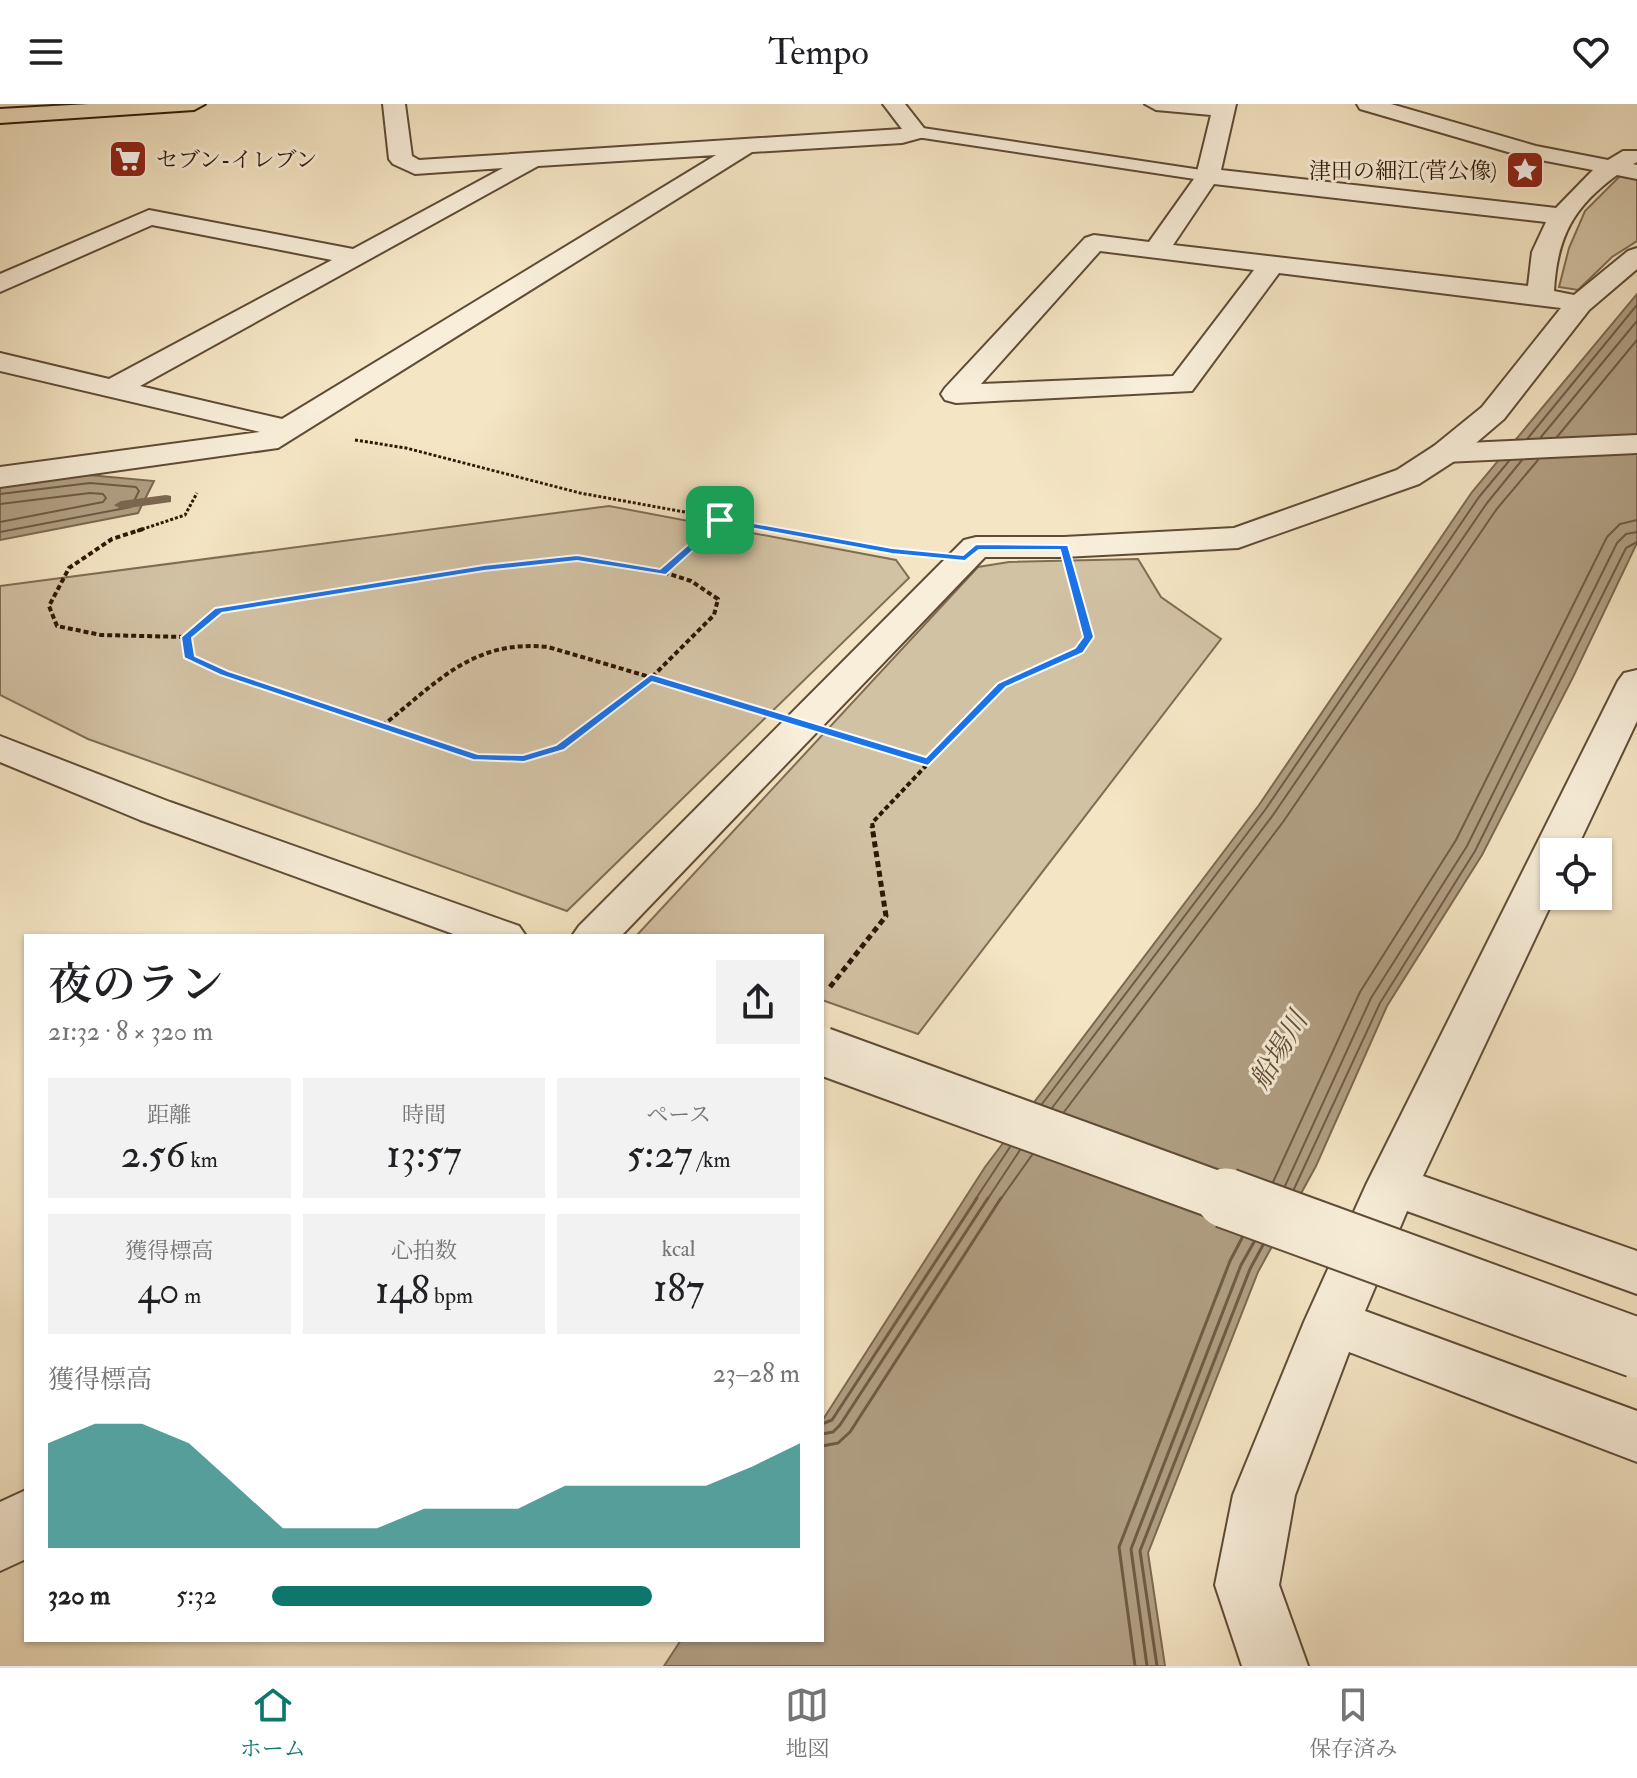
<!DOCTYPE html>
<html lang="ja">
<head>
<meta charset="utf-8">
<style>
  :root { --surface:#fff; --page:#f2f2f2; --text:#202124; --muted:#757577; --line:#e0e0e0; --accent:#0f766e }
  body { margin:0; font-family:"IM FELL Double Pica","Noto Serif JP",serif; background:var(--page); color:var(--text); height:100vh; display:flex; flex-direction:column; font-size:30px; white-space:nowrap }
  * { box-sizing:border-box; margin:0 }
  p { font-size:26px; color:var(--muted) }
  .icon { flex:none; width:44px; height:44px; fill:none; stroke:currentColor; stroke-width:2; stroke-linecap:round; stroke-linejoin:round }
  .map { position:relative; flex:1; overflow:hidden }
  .drawer { position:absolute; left:24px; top:830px; width:800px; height:708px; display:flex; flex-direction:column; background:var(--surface); border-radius:0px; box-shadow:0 2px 6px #0004 }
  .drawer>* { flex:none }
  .buttons { position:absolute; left:1540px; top:734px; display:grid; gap:16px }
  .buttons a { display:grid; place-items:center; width:72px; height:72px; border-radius:0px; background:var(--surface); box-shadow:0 2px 6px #0004; font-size:40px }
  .pin { position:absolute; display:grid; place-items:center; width:68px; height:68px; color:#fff; margin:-34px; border-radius:16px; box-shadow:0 4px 12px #0006 }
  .round { display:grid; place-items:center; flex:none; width:84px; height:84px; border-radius:0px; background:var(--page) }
  .summary { display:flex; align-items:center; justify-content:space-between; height:136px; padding:0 24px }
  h1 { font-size:44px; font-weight:600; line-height:60px }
  .figures { display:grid; grid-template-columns:repeat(3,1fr); gap:12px; height:136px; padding:8px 24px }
  .figures div { display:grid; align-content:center; border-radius:0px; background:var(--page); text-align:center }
  .figures b { font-size:40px; font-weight:600 }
  .figures small { font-size:22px; font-weight:400 }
  .figures p { font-size:22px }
  .chart { height:224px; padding:16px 24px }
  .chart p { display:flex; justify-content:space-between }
  .chart svg { width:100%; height:144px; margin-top:8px; fill:var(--accent); opacity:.7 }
  ul { padding:0 24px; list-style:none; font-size:26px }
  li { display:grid; grid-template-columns:128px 96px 1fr; align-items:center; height:60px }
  li i { height:20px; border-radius:10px; background:var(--accent) }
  header { display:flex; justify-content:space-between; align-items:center; height:104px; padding:0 24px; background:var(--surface); font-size:36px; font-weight:600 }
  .menu { display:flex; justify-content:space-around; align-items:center; height:112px; border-top:2px solid var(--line); background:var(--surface); font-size:22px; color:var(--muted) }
  .menu a { display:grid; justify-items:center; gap:4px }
  .menu .selected { color:var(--accent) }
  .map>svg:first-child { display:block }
  .green { fill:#d2c2a4; stroke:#806d54; stroke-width:2 }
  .water { fill:#b09f83; stroke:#7c6951; stroke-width:2 }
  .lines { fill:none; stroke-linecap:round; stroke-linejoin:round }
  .shore-far1 { stroke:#6e5c44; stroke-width:2 }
  .shore { stroke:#6e5c44; stroke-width:3 }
  .stream { fill:#7c6951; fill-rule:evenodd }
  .service-casing { stroke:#5f4b35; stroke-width:4 }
  .minor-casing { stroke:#5f4b35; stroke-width:4 }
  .tertiary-casing { stroke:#5f4b35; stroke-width:4 }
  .trunk-casing { stroke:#2d1805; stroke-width:4 }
  .path-far2 { stroke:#2d1805; stroke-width:3; stroke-dasharray:3 2; stroke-linecap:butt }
  .path-far1 { stroke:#2d1805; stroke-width:4; stroke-dasharray:5 3; stroke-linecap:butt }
  .path { stroke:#2d1805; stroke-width:5; stroke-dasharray:6 4; stroke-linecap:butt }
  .service { fill:#f8eed9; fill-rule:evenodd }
  .minor { fill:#f8eed9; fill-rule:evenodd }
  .tertiary { fill:#f8eed9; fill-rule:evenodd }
  .trunk { fill:#f4e5c4; fill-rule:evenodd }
  .tertiary-bridge-far1-casing { stroke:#5f4b35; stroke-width:51; stroke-linecap:butt }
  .tertiary-bridge-casing { stroke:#5f4b35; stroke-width:63; stroke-linecap:butt }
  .tertiary-bridge-far1 { stroke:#f8eed9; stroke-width:47 }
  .tertiary-bridge { stroke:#f8eed9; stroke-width:59 }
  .route { fill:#1a73e8; stroke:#fff; stroke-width:2; fill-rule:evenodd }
  .labels { text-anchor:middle; stroke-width:6; stroke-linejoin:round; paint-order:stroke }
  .far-poi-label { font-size:22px; fill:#2d1805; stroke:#f8eed9; text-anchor:start }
  .water-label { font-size:28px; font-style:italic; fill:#614e37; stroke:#f8eed9 }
</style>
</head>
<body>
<header><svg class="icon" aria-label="menu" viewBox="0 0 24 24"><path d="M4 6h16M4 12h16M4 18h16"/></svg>Tempo<svg class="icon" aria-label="heart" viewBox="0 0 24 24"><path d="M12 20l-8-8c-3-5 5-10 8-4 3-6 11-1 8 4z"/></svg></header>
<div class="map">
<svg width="1637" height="1562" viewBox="0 0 1637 1562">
  <rect width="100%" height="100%" fill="#f4e5c4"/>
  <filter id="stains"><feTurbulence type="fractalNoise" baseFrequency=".0025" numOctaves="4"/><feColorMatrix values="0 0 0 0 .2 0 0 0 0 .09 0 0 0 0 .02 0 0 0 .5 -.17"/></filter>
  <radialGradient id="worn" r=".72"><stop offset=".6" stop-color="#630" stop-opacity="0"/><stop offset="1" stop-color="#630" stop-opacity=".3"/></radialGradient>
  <!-- green -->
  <path class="green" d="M1621,71L1637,73V137L1612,153L1578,186L1559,183L1569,144L1585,107Z
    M609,402L896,456L909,474L567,807L88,635L0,591V482Z
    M1138,455L1161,493L1221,535L918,930L822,896V832L637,831L978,463L1009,458Z"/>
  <!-- water -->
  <path class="water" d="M1637,190V439L1573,573L1482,751L1387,902L1316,1062L1258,1168L1148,1449L1165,1562H664L681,1536H822V1317L985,1063L1259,701L1472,388Z
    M89,371L154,377L138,409L0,436V382Z"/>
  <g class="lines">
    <!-- shore-far1 -->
    <path class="shore-far1" d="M1541,333L1637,217
      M1557,333L1637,236
      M1528,334L1637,201
      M0,390L90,379L136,383L139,387L131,403L0,428
      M0,400L90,389L103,390L106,394L103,398L0,418
      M1042,1000L1265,706L1479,393L1509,357
      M1052,1004L1273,711L1487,399L1522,356
      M1064,1008L1283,718L1496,406L1538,356
      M1273,1078L1360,888L1456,736L1607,433L1620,420L1637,416
      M1285,1082L1371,894L1467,742L1617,439L1626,430L1637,428
      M1294,1085L1380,899L1475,747L1626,444L1637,438
      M975,1096L1010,1043
      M987,1096L1020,1046
      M1000,1096L1032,1051"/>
    <!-- shore -->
    <path class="shore" d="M822,1320L832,1316L977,1094
      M822,1330L833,1328L840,1321L988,1094
      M822,1342L838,1339L850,1328L1001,1094
      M1135,1562L1119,1443L1230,1157L1242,1134
      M1147,1562L1131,1445L1241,1161L1254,1138
      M1157,1562L1140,1447L1250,1165L1263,1141"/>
    <!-- stream -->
    <path class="stream" d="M166,391L171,392V398L121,405L114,401L121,397Z"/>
    <!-- service casing -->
    <g class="service-casing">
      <path id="service" d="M916,23L1208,67L1217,72L1208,77L910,32L907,28Z"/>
    </g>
    <!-- minor casing -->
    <g class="minor-casing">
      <path id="minor" d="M383,0H405L412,52L419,56L902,25L883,0H905L927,28L924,33L902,39L752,48L278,344L0,383V363L260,328L0,267V249L109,275L332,156L152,121L0,188V170L149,106L353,145L503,64L415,70L393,60L389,55ZM716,51L282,315L140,282L538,62Z
        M1145,0H1236L1221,66L1556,104L1593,66L1525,53L1360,5L1357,0H1391L1536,42L1608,56L1623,47H1637V58L1633,60L1637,61V75L1617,71C1573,103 1557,133 1554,187L1574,191L1628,147L1637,144V165L1589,206L1504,315L1456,356L1419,380L1238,444L1064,453H985L621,832H572L579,822L964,436L976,433H1064L1234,424L1397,366L1434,342L1482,303L1561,204L1279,169L1192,287L956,299L945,296L941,290L945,284L1085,134L1094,131L1149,138L1196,72L1211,11L1156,6ZM1214,80L1546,118L1532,148L1528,182L1173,141ZM1100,147L1254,166L1173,272L981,280Z
        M1637,566V617L1575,748H1554L1555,792L1423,1072L1637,1147V1190L1407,1107L1365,1207L1637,1307V1358L1349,1248L1295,1391L1279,1481L1308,1562H1242L1215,1481L1233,1391L1304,1218L1366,1081L1618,577L1624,569Z
        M26,1386V1455L0,1467V1398Z"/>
    </g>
    <!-- tertiary casing -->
    <g class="tertiary-casing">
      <path id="tertiary" d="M1637,331V349L1445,358L1434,356L1429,349L1434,342L1445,340Z
        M0,632L170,698L519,822L526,832H459L140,716L0,658Z"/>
    </g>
    <!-- trunk casing -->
    <g class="trunk-casing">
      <path id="trunk" d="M89,0H205L194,6L0,19V5Z"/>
    </g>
    <!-- path-far2 -->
    <path class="path-far2" d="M355,336L406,344L580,389L789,427
      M137,427L185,411L197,389
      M708,427L720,416"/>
    <!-- path-far1 -->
    <path class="path-far1" d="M143,425L112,435L69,464L49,502L57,522L101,531L187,533
      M778,425L905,448
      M577,454L663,468L691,477L718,495L714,511L651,574L560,643L524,654L477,653L224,569L190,554L187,533L218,506L484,464Z
      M663,468L710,425
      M382,622C437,579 472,535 548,543L752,603
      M853,634L928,658
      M873,724L872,719L1002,581L1079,547L1088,533L1076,482"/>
    <!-- path -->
    <path class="path" d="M830,883L886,812L872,722"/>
    <!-- service -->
    <use href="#service" class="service"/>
    <!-- minor -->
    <use href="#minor" class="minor"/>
    <!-- tertiary -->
    <use href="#tertiary" class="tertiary"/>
    <!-- trunk -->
    <use href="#trunk" class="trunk"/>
    <!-- tertiary-bridge-far1 casing -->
    <g class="tertiary-bridge-far1-casing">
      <path id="tertiary-bridge-far1" d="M822,947L1231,1096"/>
    </g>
    <!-- tertiary-bridge casing -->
    <g class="tertiary-bridge-casing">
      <path id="tertiary-bridge" d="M1226,1094L1637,1244"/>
    </g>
    <!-- tertiary-bridge-far1 -->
    <use href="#tertiary-bridge-far1" class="tertiary-bridge-far1"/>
    <!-- tertiary-bridge -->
    <use href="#tertiary-bridge" class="tertiary-bridge"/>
  </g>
  <!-- route -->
  <path class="route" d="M720,413L892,444L963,451L976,440L1068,441L1094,533L1083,549L1006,583L928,662L652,578L564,646L524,658L473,656L220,571L184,554L181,533L215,504L484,461L577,451L660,465ZM723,419L892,450L965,457L979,446H1060L1083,533L1075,544L998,579L926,653L651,570L556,641L523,651L478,650L228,567L195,552L192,534L222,509L484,467L577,457L666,471Z"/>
  <!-- icons -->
  <defs>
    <g id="supermarket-square" transform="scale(2)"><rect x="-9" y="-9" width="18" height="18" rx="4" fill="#8f2418" stroke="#f8eed9"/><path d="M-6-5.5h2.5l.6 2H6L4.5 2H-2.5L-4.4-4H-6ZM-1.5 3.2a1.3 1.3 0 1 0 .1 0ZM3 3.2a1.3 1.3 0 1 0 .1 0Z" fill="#fff"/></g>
    <g id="sight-square" transform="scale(2)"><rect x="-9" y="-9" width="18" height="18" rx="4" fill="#8f2418" stroke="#f8eed9"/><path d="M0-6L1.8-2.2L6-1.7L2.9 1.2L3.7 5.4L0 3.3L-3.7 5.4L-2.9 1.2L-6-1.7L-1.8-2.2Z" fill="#fff"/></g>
  </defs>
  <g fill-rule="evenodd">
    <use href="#supermarket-square" x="128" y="55"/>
    <use href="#sight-square" x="1525" y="66"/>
  </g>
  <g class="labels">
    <!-- far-poi labels -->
    <g class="far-poi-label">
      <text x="156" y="63">セブン-イレブン</text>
      <text x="1497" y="74" text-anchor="end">津田の細江(菅公像)</text>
    </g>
    <!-- water labels -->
    <g class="water-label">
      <text transform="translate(1278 946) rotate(-59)" y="10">船場川</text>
    </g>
  </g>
  <rect width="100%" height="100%" filter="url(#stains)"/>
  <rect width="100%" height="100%" fill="url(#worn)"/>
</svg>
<div class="buttons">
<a><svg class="icon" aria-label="locate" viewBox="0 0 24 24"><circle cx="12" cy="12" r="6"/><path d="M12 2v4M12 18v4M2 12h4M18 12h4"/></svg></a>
</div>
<div class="pin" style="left:720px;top:416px;background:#1e9e55"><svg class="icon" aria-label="arrive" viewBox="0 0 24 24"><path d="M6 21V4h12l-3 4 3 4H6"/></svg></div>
<section class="drawer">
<div class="summary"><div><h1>夜のラン</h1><p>21:32 · 8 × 320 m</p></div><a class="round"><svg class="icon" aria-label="share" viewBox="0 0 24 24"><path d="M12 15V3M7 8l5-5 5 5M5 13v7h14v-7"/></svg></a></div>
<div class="figures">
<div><p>距離</p><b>2.56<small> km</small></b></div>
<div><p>時間</p><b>13:57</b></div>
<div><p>ペース</p><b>5:27<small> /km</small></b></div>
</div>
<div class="figures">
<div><p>獲得標高</p><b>40<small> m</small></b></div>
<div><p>心拍数</p><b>148<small> bpm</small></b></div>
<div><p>kcal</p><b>187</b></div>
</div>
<div class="chart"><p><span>獲得標高</span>23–28 m</p>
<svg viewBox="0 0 160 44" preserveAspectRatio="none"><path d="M0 44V12L10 6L20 6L30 12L40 25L50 38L60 38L70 38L80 32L90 32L100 32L110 25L120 25L130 25L140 25L150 19L160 12V44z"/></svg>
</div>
<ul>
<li><b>320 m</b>5:32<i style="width:72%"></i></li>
</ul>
</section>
</div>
<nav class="menu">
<a class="selected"><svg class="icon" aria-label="home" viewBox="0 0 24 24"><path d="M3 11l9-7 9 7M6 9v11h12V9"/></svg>ホーム</a>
<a><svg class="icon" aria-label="map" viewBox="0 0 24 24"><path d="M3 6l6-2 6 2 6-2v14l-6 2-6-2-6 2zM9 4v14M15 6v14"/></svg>地図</a>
<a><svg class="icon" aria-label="saved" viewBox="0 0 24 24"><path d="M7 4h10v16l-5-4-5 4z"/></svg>保存済み</a>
</nav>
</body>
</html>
